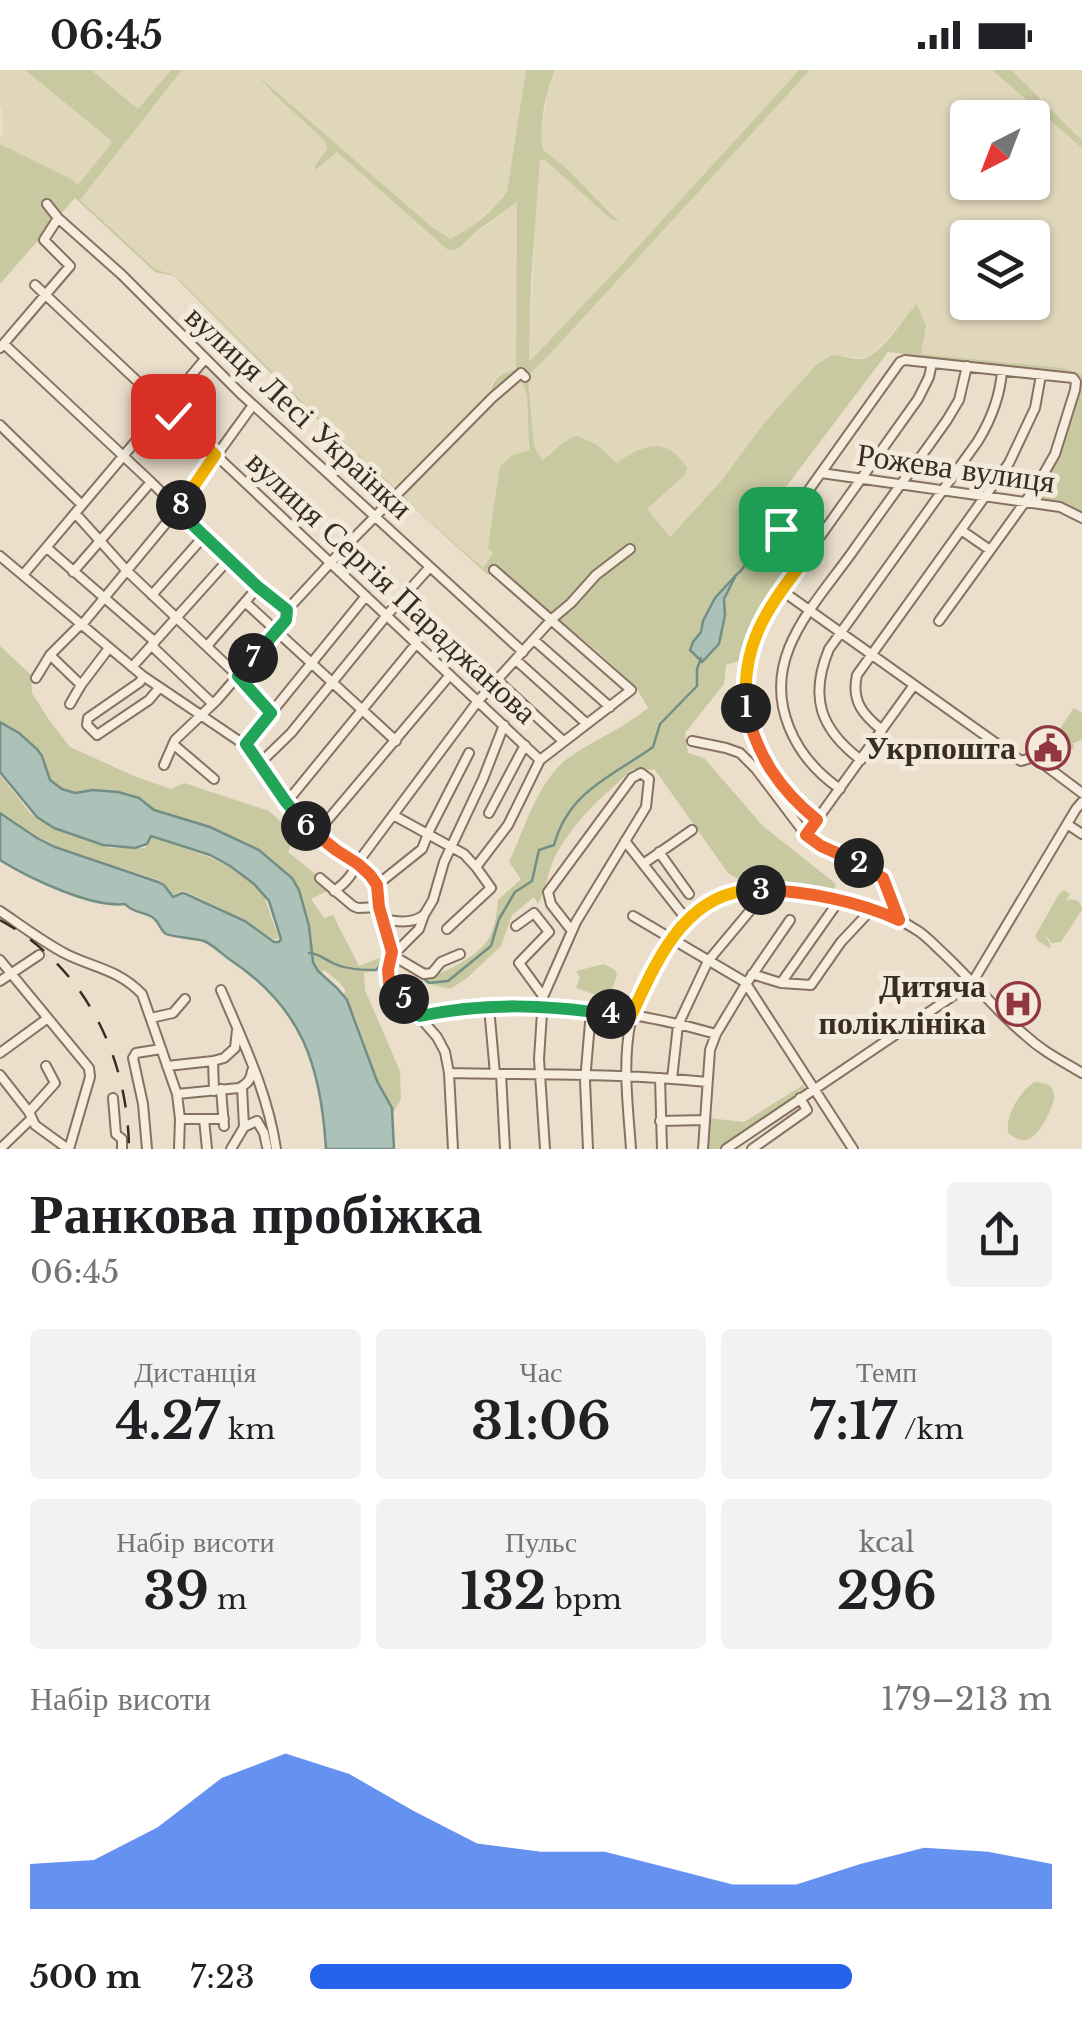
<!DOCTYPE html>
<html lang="uk">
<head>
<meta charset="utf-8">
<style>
  :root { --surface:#fff; --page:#f2f2f2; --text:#202124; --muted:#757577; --accent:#2563eb }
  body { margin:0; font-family:"Libre Baskerville",serif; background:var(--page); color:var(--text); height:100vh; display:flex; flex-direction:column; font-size:38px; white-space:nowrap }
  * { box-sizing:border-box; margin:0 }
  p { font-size:32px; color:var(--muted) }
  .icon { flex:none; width:55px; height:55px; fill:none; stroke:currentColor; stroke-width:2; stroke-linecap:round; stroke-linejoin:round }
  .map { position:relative; height:1079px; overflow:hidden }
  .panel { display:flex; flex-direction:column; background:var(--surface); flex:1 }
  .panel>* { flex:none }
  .needle { width:65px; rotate:222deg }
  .buttons { position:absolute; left:950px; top:30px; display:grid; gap:20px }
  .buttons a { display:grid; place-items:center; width:100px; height:100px; border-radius:10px; background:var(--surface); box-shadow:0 2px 8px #0004; font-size:50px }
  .pin { position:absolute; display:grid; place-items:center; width:85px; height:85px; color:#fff; margin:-42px; border-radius:20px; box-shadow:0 5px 15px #0006 }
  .km { position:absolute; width:50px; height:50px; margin:-25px; border-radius:50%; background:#222; color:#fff; font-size:28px; line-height:50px; text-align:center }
  .round { display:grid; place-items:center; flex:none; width:105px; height:105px; border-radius:10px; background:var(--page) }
  .overview { display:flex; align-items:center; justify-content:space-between; height:170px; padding:0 30px }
  h1 { font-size:55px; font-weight:800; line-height:75px }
  .stats { display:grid; grid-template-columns:repeat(3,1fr); gap:15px; height:170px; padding:10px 30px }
  .stats div { display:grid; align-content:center; border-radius:10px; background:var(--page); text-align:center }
  .stats b { font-size:50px; font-weight:800 }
  .stats small { font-size:28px; font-weight:400 }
  .stats p { font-size:28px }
  .chart { height:280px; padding:20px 30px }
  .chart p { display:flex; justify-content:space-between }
  .chart svg { width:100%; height:180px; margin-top:10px; fill:var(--accent); opacity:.7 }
  ul { padding:0 30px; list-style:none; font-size:32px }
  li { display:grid; grid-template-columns:160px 120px 1fr; align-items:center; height:75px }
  li i { height:25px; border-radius:12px; background:var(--accent) }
  .status { display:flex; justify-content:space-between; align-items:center; height:70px; padding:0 50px; background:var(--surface); direction:ltr }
  .status svg { height:28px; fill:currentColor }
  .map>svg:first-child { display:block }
  .farmland { fill:#e0d6ba; fill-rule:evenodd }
  .green { fill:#c8c9a1; fill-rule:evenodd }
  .water { fill:#acc1b8; stroke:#738f85; stroke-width:2.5 }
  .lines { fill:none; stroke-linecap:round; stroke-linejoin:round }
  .stream { stroke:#738f85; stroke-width:2.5 }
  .minor-casing { stroke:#877161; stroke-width:12 }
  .minor { stroke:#f6eddf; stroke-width:8 }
  .rail { stroke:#392c23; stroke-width:2.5; stroke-dasharray:18 18; stroke-linecap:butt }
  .split-1-casing { stroke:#fff; stroke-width:20 }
  .split-2-casing { stroke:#fff; stroke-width:20 }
  .split-3-casing { stroke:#fff; stroke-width:20 }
  .split-4-casing { stroke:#fff; stroke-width:20 }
  .split-5-casing { stroke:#fff; stroke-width:20 }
  .split-6-casing { stroke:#fff; stroke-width:20 }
  .split-7-casing { stroke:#fff; stroke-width:20 }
  .split-8-casing { stroke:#fff; stroke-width:20 }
  .split-9-casing { stroke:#fff; stroke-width:20 }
  .split-1 { stroke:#f5b400; stroke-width:12 }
  .split-2 { stroke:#f0652b; stroke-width:12 }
  .split-3 { stroke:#f0652b; stroke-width:12 }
  .split-4 { stroke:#f5b400; stroke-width:12 }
  .split-5 { stroke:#22a559; stroke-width:12 }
  .split-6 { stroke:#f0652b; stroke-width:12 }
  .split-7 { stroke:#22a559; stroke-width:12 }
  .split-8 { stroke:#22a559; stroke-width:12 }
  .split-9 { stroke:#f5b400; stroke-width:12 }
  .labels { text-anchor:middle; stroke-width:10; stroke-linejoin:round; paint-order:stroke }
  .street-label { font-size:32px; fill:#392c23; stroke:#f3eadb }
  .poi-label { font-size:32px; font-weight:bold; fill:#392c23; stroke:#f3eadb; text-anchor:end }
</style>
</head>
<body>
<div class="status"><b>06:45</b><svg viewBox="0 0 49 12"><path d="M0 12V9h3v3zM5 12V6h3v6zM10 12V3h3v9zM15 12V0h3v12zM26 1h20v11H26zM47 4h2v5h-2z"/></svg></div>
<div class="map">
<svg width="1082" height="1079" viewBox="0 0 1082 1079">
  <rect width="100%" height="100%" fill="#ebdfcc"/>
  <!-- farmland -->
  <path class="farmland" d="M0,0H25L111,71L107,81L79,114H75L71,109L0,74V68L3,64L2,41L0,38Z
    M91,0H171L138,39Z
    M182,0H526L507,122L499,132L463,163L450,169L445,168L265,12L264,14L325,71L327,79L315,96V100L336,81L448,180H454L517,132L516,299L497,306L492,312L488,326L396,420L319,348L195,225L173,205L155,199L80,130Z
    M555,0H799L623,193L529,292L537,115L540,88L546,91L616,152L608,140L570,105L563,95L543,80L541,69L543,50L550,9Z
    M810,0H992L1082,78V305L1064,298L921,284L926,256L917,234L888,268L870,285L860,288L831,285L816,295L765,352L722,410L670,467L647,439L682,408L686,396L678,387L620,392L493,446L488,475L493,483L483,498L410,434L405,425L491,337L522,309L527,326L528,381L544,394L547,389L540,388L534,376L529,305L551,283ZM968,48H1032V112H968ZM968,168H1032V232H968Z
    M1011,0H1082V70L1052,42L1040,26Z"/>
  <!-- green -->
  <path class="green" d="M25,0H91L138,39L171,0H182L80,130L155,199L173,205L182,212L319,348L396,419L488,326C497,306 494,307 516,299L517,132L477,161L460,177L454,180H448L337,82L315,100V96L327,79L325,71L272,22L259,7L432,157L450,169C470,160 494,140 507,122L526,0H555C546,19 538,60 543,80L563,95L619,152L611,149L546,91L540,89L531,211L529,292L623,193L799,0H810L551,283L528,306L534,376L542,390C554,384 562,369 578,366L597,375L617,393C642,375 667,365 687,398L685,405L647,439L670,467L722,410L765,352L816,295L831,285C842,285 854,291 865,288C884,282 903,248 917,234L926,256L921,284L1064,298L1082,305V308L888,282L767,442L765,463L796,486L748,559L739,591L726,595L724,614L685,663L688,683L704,688L763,756L836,814L830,829L811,823L748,815L728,803L655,700L633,699C603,726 572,752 554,789C547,804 546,820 538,834L534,827L512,845L501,876L466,909L450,919L426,913L407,898L392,897L394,886L431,906C449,901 477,886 487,871C495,860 497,843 498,830L521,809L509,792C524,760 538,711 567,689C593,670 624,658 648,638L636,617L596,580L493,498L488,505L326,358L174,206L155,202L75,128L0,214V74L71,109L78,115L110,75L111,71L103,64ZM522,309L527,326L529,380L511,386L500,397L489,469L488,478L493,483L483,498L410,434L405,426L491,337Z
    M992,0H1011C1036,22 1057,47 1082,70V78Z
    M1082,310V447L1028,432L1056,393Z
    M0,576L31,605L32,623L49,650L70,677L134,706L171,719L184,713L269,741L300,770L291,774L288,782L333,818L311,829L324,848L333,845L359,896L390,884L387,898L364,903L365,920L400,1001L401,1029L393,1043C389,1030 380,1019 376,1007C365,979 359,949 343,924L346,921L339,912L324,900L320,903L313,892L309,856L298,818L290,806L278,799L265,785L210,757L154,740L139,728L118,722L93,720L75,723L62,719L50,710L47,699L19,663L0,652Z
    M1074,638L1082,643V670L1073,673L1074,678L1068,681L1066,674L1054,667Z
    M0,705L31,744L53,759L109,778H145L149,774L151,767L209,787L229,797L253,815L264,826L279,869H273L245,850L187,822L182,821L173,825L165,814L158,810L56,776L38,767L0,741Z
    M1064,820L1070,824L1066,830C1074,828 1081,830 1082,840L1061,872L1052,873L1045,865L1051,876L1049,878L1038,871L1035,866L1059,824Z
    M604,894L615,900L617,905L612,920L599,926L576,918L580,907L576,901Z
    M1035,1012C1062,1013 1055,1032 1046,1049C1036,1066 1027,1079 1008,1063C1005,1046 1020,1020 1035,1012Z
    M803,1015L807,1022L719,1079H705L708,1048L744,1052Z"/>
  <!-- water -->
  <path class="water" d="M736,505L724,529L725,545L719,574L702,592L690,580L693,572L701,562L703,551L715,528Z
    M0,652L19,663L37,679L42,686L50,710L62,719L75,723L93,720L118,722L139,728L154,740L210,757L259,780L292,808L299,820L309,856L313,892L318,901L337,918L347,930L377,1011L392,1038L394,1079H326C321,995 302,937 229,889C221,883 213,875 204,871C195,868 172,867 166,864C160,860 159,851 152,847C142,841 133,843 125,834C91,838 29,808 0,790V743L37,768L55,777L158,812L164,815L173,827L182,823L186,824L245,851L274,872H279L281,869L269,831L254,814L230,796L210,785L151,766L147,774L135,778L103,775L54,758L37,747L0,702Z"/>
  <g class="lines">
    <!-- stream -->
    <path class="stream" d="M736,505C754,493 761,450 767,428
      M309,883C321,884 323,889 333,893C344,899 363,900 376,900L387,888
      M421,906L429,913L448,911L491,876L499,849L515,822L532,811L539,780L554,775C569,721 611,707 653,677L660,654L697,616V599L701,588"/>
    <!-- minor casing -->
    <g class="minor-casing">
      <path id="minor" d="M47,134L58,148L122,205L239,322L523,582
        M35,215L540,690
        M4,274L151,412L258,517L287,540
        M0,278L70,196L44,170L58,148
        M0,355L82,435
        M821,403L1060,437L1082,448
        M75,443L127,501L238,606L271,643
        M961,460L990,480
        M47,478L153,570L154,578L213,634
        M811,479L806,477L781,459L900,292L905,290L1073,308L1076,312L1075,320L1055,384L1038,414L939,551
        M0,486L143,606L245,675L286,733L307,758L371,805L377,815L382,848L393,881L389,900V912L437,967L445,982L449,1003L453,1079
        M73,502L151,412
        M23,505L205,289
        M781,520L1021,691L1034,687L1082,723
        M152,525L205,465
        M245,532L396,671
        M81,556L177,440L253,335
        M534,570L610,637
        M207,576L258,517
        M50,585L81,615
        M516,590L586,653
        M132,597L229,489
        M143,606L140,612L88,648L87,655L97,665L149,630L159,618
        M36,608L50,585L80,555
        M497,610L563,671
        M70,634L81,615L109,578
        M882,660C863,645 851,631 857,605L1009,393L1035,338L1041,305
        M692,671L726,678L740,683L756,699L806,765L821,776L867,797L882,806L899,849
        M173,674L214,709
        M245,675L366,526
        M861,690C820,659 809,627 829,579L978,371C992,348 1000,327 1002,301
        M259,694L291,663L387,545L429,498
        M164,695L175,670L217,630L286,550L287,540L345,477L492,328L521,303L525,307
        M840,719C794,687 767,633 789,578C803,543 831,512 853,481C884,437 916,394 947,350L959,330L967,296
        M286,733L416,574
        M489,743L525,675
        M393,745L464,784L476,797L491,818L447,859
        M817,750C747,692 724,625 767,541L918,329L929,307L932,293
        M1067,754L1082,764
        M315,765L450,605
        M806,765L914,615
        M625,771L687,850
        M659,782L689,824
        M643,794L692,760
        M476,797L508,755L540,690L631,620L494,500
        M320,808L353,836L358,838L379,837
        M377,815L422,779L430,759L469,683
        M334,821C349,811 353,802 361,788L478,631L552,549L571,533L596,505L630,479
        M0,841C22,856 43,872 66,884C94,898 118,899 142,924L177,1024L180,1049L179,1079
        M633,846L745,912L853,1079
        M382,848C395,852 412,854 424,845
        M516,856L534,843L549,862L519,893L543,926
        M393,881H397L419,859L424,845L433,830L444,792L483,709L504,655
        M392,885L424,904L432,903L441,892L460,884
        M0,890L89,998L90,1007L69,1079
        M752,904L781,913L811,915L841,872L872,839
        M0,911L39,885
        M781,913L838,832
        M221,920C243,972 268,1023 276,1079
        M489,937L495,1004
        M420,946C516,926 623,937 716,964
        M151,948L173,943L185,929
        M0,983L48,948
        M213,991L214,1021
        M167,996L213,991L224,988L235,978L237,960
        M449,1003C535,1005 621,1003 707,1012
        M501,1004L505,1079
        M0,1005L29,1042L35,1055L68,1079
        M660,1008L662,1079
        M672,1009L678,955L708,891L754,836
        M221,1019L224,1056
        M177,1024L239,1018C247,1014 251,1010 252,1001
        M113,1028L116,1064L122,1069V1079
        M29,1042L55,1013L46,996
        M180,1049H224
        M204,1049L207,1079
        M660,1051L705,1050
        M244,1057L257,1051L264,1063L267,1077
        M0,1079L31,1049
        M147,1079L143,1034L133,988L136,983L161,979
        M231,1079L244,1057L242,1017
        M545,1079L539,989L543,927L576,852L646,737L649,709L641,703L632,708L548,822L551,834L572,861
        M588,1079L585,1011L591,941
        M631,1079C628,1035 622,993 631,950C635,931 648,912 657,895C697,820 741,807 822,828C854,836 886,840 915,859C926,865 935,876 944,884C972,910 996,941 1025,965C1042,981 1062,991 1082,1003
        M703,1079L710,980L716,964L746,914L790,850
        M726,1079L972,913L1076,739L1082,732
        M752,1079L807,1040L800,1028"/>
    </g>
    <!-- minor -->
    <use href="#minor" class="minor"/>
    <!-- rail -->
    <path class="rail" d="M0,850C84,896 128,985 129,1079"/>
  </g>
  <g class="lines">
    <!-- split-1 casing -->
    <g class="split-1-casing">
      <path id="split-1" d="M746,638C741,566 772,534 812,479L806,478L781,459"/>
    </g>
    <!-- split-2 casing -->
    <g class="split-2-casing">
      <path id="split-2" d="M746,638C757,686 779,719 817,750L806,765L821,776L859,793"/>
    </g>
    <!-- split-3 casing -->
    <g class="split-3-casing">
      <path id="split-3" d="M761,820C806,821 857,831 899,850L883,808L859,793"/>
    </g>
    <!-- split-4 casing -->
    <g class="split-4-casing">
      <path id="split-4" d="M611,944L631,946C657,890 687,817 761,820"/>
    </g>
    <!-- split-5 casing -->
    <g class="split-5-casing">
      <path id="split-5" d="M404,929L420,946C487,932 544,935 611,944"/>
    </g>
    <!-- split-6 casing -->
    <g class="split-6-casing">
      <path id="split-6" d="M306,756L336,780L358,794L370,805L377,815L379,837L392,882L388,900L389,912L404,929"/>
    </g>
    <!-- split-7 casing -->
    <g class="split-7-casing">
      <path id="split-7" d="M253,588L238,606L271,643L246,674L286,732L306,756"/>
    </g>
    <!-- split-8 casing -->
    <g class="split-8-casing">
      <path id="split-8" d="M181,435L177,440L258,517L287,540L286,550L253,588"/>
    </g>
    <!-- split-9 casing -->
    <g class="split-9-casing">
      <path id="split-9" d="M173,346L215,385L181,435"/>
    </g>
    <!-- split-1 -->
    <use href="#split-1" class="split-1"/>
    <!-- split-2 -->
    <use href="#split-2" class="split-2"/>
    <!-- split-3 -->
    <use href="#split-3" class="split-3"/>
    <!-- split-4 -->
    <use href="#split-4" class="split-4"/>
    <!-- split-5 -->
    <use href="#split-5" class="split-5"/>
    <!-- split-6 -->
    <use href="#split-6" class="split-6"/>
    <!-- split-7 -->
    <use href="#split-7" class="split-7"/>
    <!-- split-8 -->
    <use href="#split-8" class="split-8"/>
    <!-- split-9 -->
    <use href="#split-9" class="split-9"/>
  </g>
  <!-- icons -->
  <defs>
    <g id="civic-ring" transform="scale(2.25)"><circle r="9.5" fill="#f3eadb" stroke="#903741" stroke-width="1.5"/><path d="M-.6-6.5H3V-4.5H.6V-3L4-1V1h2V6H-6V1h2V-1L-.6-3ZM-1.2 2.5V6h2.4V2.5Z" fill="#903741"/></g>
    <g id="hospital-ring" transform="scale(2.25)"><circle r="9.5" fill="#f3eadb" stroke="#903741" stroke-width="1.5"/><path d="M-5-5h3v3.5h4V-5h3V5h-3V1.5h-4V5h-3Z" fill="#903741"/></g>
  </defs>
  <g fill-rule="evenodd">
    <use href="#civic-ring" x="1048" y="678"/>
    <use href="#hospital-ring" x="1018" y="934"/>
  </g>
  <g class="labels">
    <!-- street labels -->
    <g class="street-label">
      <text transform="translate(299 342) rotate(43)" y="11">вулиця Лесі Українки</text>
      <text transform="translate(956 398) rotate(8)" y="11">Рожева вулиця</text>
      <text transform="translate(392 517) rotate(43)" y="11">вулиця Сергія Параджанова</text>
    </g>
    <!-- poi labels -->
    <g class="poi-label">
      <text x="1016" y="689">Укрпошта</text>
      <text x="986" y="927">Дитяча<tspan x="986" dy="37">поліклініка</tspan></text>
    </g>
  </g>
</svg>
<div class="buttons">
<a><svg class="needle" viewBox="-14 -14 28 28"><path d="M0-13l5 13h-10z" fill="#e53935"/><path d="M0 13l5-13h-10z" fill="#757577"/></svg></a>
<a><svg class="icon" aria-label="layers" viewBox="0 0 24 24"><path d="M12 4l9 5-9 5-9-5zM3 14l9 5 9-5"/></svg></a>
</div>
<div class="pin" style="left:781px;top:459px;background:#1e9e55"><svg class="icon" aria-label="arrive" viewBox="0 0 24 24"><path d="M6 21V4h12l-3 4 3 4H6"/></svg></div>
<div class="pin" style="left:173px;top:346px;background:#d93025"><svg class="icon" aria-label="check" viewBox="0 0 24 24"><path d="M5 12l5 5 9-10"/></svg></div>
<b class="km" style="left:746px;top:638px">1</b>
<b class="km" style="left:859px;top:793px">2</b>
<b class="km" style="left:761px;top:820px">3</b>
<b class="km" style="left:611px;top:944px">4</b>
<b class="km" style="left:404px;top:929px">5</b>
<b class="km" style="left:306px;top:756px">6</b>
<b class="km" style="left:253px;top:588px">7</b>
<b class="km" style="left:181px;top:435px">8</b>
</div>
<section class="panel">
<div class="overview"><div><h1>Ранкова пробіжка</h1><p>06:45</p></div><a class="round"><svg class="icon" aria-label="share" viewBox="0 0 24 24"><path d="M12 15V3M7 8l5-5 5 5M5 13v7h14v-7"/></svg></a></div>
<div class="stats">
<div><p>Дистанція</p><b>4.27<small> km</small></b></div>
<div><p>Час</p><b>31:06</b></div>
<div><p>Темп</p><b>7:17<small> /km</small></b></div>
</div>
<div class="stats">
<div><p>Набір висоти</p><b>39<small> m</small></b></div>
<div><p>Пульс</p><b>132<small> bpm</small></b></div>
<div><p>kcal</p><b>296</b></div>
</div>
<div class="chart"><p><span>Набір висоти</span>179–213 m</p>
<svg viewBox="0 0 160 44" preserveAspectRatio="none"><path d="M0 44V33L10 32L20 24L30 12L40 6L50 11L60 20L70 28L80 30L90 30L100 34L110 38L120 38L130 33L140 29L150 30L160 33V44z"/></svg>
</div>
<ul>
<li><b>500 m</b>7:23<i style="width:73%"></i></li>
</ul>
</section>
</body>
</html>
